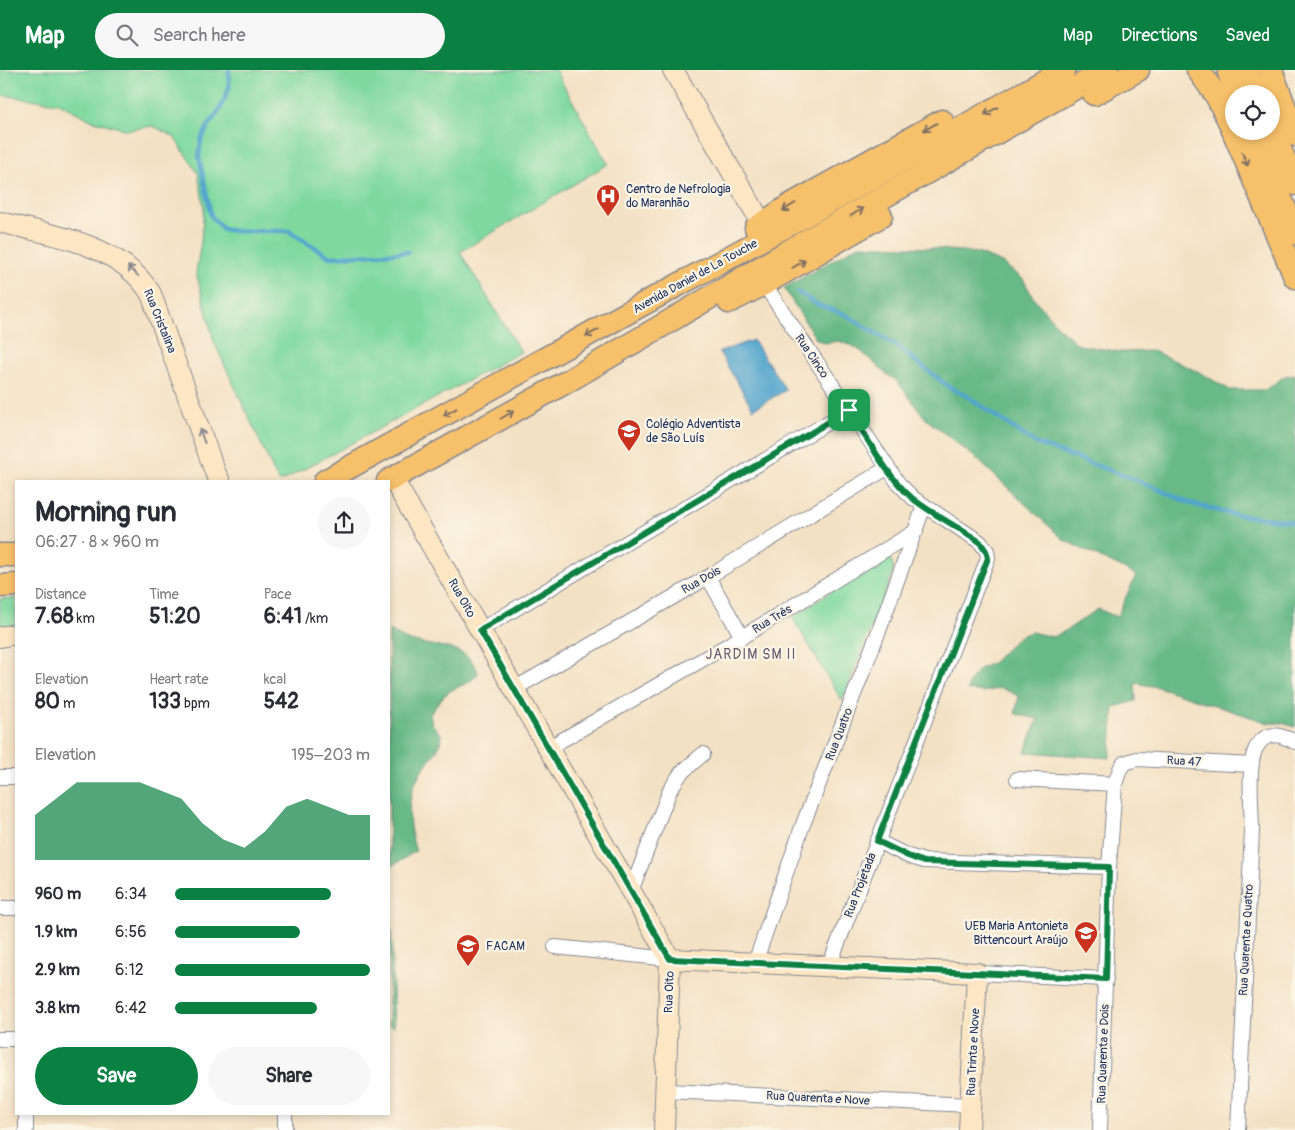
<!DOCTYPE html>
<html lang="en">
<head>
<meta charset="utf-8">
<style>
  :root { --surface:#fff; --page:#f7f7f7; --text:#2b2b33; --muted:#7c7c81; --accent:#0b8043 }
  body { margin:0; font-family:Pangolin,sans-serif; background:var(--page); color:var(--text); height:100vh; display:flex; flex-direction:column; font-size:19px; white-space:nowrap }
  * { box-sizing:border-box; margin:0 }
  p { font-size:16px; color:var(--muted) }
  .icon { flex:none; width:28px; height:28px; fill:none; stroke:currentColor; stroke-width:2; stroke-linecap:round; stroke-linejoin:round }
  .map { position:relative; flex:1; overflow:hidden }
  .sheet { position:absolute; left:15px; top:410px; width:375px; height:635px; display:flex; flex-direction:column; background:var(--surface); border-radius:0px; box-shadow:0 2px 8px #0003 }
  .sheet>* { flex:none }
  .tools { position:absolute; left:1225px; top:15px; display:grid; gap:10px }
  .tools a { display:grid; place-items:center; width:55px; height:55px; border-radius:50%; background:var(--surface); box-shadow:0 2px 8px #0003; font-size:25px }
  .pin { position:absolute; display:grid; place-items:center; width:42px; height:42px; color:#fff; margin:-21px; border-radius:10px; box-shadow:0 2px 8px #0006 }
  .round { display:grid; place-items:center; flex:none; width:52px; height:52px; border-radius:26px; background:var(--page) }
  .head { display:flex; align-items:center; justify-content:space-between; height:85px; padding:0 20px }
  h1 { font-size:28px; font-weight:700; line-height:38px }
  .metrics { display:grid; grid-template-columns:repeat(3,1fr); gap:8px; height:85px; padding:5px 20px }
  .metrics div { display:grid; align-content:center }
  .metrics b { font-size:21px; font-weight:700 }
  .metrics small { font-size:14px; font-weight:400 }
  .metrics p { font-size:14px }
  .chart { height:140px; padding:10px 20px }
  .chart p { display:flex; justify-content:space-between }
  .chart svg { width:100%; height:90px; margin-top:5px; fill:var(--accent); opacity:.7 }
  .button { display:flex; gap:10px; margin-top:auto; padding:10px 20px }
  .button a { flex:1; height:58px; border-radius:30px; background:var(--accent); color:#fff; font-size:20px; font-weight:700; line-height:58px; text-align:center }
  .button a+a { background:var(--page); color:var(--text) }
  ul { padding:0 20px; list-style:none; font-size:16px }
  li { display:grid; grid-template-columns:80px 60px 1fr; align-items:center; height:38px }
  li i { height:12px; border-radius:6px; background:var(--accent) }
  header { display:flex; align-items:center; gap:30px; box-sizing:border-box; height:70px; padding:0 25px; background:var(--accent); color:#fff }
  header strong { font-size:24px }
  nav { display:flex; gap:28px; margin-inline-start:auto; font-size:18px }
  .search { width:350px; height:45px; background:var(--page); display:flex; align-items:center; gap:12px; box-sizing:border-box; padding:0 18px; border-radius:28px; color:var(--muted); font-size:19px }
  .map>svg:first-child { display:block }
  .green { fill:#7fd99f; stroke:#4d847e }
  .forest { fill:#67b986; stroke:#417472 }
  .water { fill:#52a5cd; stroke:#366a96 }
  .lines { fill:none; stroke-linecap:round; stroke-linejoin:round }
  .stream { stroke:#52a5cd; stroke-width:4.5 }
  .street-casing { stroke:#878891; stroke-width:16 }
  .secondary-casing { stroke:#878891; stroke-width:22 }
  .primary-casing { stroke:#878891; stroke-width:25 }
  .street { stroke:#fff; stroke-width:14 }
  .secondary { stroke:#fce6c4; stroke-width:20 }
  .primary { stroke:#f7c06b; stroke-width:22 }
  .oneway { stroke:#7e7064 }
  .oneway2 { stroke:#8c8a91 }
  .route-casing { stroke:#fff; stroke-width:10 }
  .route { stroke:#0b8043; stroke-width:6 }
  .labels { text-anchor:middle; stroke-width:4.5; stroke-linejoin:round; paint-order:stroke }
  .poi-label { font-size:12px; fill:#1b2f5e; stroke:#fcf5e5; text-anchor:start }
  .street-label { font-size:12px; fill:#1b2f5e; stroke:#fcf5e5 }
  .neighbourhood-label { font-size:14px; letter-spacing:1px; fill:#64596f; stroke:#fcf5e5 }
</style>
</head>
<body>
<header>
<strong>Map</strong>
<div class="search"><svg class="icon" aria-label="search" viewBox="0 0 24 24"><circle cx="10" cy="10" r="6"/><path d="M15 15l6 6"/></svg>Search here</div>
<nav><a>Map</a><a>Directions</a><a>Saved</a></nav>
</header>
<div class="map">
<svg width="1295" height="1060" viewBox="0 0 1295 1060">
  <rect width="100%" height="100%" fill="#fcf5e5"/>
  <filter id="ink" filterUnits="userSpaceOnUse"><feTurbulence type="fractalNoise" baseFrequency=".02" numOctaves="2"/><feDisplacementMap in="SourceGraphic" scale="10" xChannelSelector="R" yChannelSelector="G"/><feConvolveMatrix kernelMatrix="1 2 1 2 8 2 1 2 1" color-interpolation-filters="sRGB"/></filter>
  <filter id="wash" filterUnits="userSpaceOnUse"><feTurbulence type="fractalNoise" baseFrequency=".0096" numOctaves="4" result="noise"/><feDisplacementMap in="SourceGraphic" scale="20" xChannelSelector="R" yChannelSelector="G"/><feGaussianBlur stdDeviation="1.12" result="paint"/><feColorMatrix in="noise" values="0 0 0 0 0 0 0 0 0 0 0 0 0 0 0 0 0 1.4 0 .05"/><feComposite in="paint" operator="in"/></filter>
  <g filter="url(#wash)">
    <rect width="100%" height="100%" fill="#f3e1c4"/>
    <!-- green -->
    <path class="green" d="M0,0H555L608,94L460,182L521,282L282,411H278L214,272L196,202L201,172L204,137L198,103L174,67L153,56L127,60L91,50L59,33L0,25Z
      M886,486C893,491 894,495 893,503L842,631L792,547Z
      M16,528V557L0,558V529Z"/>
    <!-- forest -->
    <path class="forest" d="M859,175L931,178L977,183L1002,193L1023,209L1033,227L1058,257L1079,275L1121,282L1153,281L1199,302L1230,320H1265L1285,306L1295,305V657L1282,653H1269L1158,617L1135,613L1136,631L1114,637L1110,688L1025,682L1038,649L1015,644L1019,626L1001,618L983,622L967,620L971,609L979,599L992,593L1018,567L1031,562L1053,567L1067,560L1098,539L1117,547L1136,505L1064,470L977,389L926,349L896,310L885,303L862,282L853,276L839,271L825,273L816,269L784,218Z
      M389,560C396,564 403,569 410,571C436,578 468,573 478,603C468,617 457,614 445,625C439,630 435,638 430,644L432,654L442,666C440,679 433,685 425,696C406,720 406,753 416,781L390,797L394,957L389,955Z"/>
    <!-- water -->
    <path class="water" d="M753,270L786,320L753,339L719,282Z"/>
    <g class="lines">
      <!-- stream -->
      <path class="stream" d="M229,0V18L220,39L209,55L201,70L199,86L211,146L223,159L233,161H289L330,187L408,182
        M798,222L814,233L846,245L898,277L949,317L967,326L1035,373L1144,413L1189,433L1231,444L1295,452"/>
    </g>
  </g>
  <g filter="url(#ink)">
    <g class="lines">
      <!-- street casing -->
      <g class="street-casing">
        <path id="street" d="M764,214L899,414L913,428L980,472L987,481L988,488L829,896
          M708,507L742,567
          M480,560L849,340
          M514,619L708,507L887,398
          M548,678L742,567L916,461
          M0,707H16
          M1017,709L1115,714
          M877,771L908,786L924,791L1109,797
          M631,821L670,720L681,703L703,684
          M0,838H16
          M555,877L670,889
          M755,893L802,757L880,558L924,436
          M977,903L1106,909
          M0,969H16
          M665,1021L971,1035
          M26,1044V1060
          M285,1060V1044
          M1100,1060L1109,797L1115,714L1120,699L1124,693L1137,689L1252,695
          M1238,1060C1242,960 1248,861 1252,761C1252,740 1247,695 1256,678C1266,660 1280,664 1295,672"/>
      </g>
      <!-- secondary casing -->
      <g class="secondary-casing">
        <path id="secondary" d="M673,0L762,154
          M0,152C53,166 120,173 151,224L215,402L220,411
          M393,409L670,889L664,1060
          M0,567L16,564
          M670,889L977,903L969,1060"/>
      </g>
      <!-- primary casing -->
      <g class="primary-casing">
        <path id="primary" d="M1198,0L1216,25L1229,51L1295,207
          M1247,0L1257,24
          M1271,0L1295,65
          M1229,3L1237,24
          M1094,24L1138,0
          M1271,58L1295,114
          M1253,61L1295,163
          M756,158L792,134L942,51
          M729,232L764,214L881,146
          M325,411L634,239L790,154L1064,0
          M388,411L568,311L799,175L1107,0
          M0,485H16
          M0,516L16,515"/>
      </g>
      <!-- street -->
      <use href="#street" class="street"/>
      <!-- secondary -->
      <use href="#secondary" class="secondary"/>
      <!-- primary -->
      <use href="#primary" class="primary"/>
    </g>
    <!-- one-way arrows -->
    <defs><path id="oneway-shaft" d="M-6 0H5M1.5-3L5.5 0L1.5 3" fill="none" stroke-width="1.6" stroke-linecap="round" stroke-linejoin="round" transform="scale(1.25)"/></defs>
    <g class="oneway">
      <use href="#oneway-shaft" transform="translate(991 41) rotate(151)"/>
      <use href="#oneway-shaft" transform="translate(930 57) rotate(151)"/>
      <use href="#oneway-shaft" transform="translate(1245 89) rotate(67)"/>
      <use href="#oneway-shaft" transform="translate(789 137) rotate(148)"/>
      <use href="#oneway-shaft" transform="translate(857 142) rotate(-30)"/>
      <use href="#oneway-shaft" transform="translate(799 194) rotate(-30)"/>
      <use href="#oneway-shaft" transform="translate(592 263) rotate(151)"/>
      <use href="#oneway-shaft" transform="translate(450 342) rotate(151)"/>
      <use href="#oneway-shaft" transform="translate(507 345) rotate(-30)"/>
    </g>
    <g class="oneway2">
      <use href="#oneway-shaft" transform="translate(133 201) rotate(-137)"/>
      <use href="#oneway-shaft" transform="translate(202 366) rotate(-110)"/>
    </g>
  </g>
  <g class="lines" filter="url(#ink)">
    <!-- route casing -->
    <g class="route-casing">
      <path id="route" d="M849,340C868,369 886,405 912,428C933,445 959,457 980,472L986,481L988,488L877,771L908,786L924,792L1109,797L1106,909L670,889L480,560Z"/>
    </g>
    <!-- route -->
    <use href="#route" class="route"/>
  </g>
  <!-- icons -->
  <defs>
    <g id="hospital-pin" transform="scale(1.25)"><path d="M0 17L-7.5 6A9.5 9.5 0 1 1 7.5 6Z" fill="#c8321e" stroke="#fcf5e5"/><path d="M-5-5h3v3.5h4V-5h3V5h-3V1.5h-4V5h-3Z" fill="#fff"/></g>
    <g id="school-pin" transform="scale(1.25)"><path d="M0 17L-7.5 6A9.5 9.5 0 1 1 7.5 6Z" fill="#c8321e" stroke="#fcf5e5"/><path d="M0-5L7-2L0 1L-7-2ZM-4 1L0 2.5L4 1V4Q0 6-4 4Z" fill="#fff"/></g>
    <g id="university-pin" transform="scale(1.25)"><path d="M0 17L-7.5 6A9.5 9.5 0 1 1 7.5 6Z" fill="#c8321e" stroke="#fcf5e5"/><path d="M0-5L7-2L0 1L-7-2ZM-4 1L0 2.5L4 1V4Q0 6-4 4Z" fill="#fff"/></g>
  </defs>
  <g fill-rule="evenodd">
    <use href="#hospital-pin" x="608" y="126"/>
    <use href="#school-pin" x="629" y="361"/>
    <use href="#school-pin" x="1086" y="863"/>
    <use href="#university-pin" x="468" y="876"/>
  </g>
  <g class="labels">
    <!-- poi labels -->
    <g class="poi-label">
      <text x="626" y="123">Centro de Nefrologia<tspan x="626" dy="14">do Maranhão</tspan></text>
      <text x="646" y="358">Colégio Adventista<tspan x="646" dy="14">de São Luís</tspan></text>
      <text x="1068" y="860" text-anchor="end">UEB Maria Antonieta<tspan x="1068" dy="14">Bittencourt Araújo</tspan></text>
      <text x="486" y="880">FACAM</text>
    </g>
    <!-- street labels -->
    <g class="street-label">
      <text transform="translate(695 206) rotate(-29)" y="4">Avenida Daniel de La Touche</text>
      <text transform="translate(160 251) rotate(68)" y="4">Rua Cristalina</text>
      <text transform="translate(812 286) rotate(56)" y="4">Rua Cinco</text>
      <text transform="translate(701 510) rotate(-30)" y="4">Rua Dois</text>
      <text transform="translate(462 528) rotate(60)" y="4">Rua Oito</text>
      <text transform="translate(772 549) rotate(-31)" y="4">Rua Três</text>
      <text transform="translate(839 664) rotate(-69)" y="4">Rua Quatro</text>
      <text transform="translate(1184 691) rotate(3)" y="4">Rua 47</text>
      <text transform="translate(860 815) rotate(-69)" y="4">Rua Projetada</text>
      <text transform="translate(1246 870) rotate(-87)" y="4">Rua Quarenta e Quatro</text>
      <text transform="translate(669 922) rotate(-88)" y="4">Rua Oito</text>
      <text transform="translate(973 982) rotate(-87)" y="4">Rua Trinta e Nove</text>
      <text transform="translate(1103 984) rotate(-88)" y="4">Rua Quarenta e Dois</text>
      <text transform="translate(818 1028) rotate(3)" y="4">Rua Quarenta e Nove</text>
    </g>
    <!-- neighbourhood labels -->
    <g class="neighbourhood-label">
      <text x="751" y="589">JARDIM SM II</text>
    </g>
  </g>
</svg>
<div class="tools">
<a><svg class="icon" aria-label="locate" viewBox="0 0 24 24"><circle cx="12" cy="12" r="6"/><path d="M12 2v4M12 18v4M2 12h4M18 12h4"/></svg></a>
</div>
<div class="pin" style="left:849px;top:340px;background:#1e9e55"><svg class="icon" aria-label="arrive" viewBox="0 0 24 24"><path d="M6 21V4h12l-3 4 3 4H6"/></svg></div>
<section class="sheet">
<div class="head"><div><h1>Morning run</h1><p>06:27 · 8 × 960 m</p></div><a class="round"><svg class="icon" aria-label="share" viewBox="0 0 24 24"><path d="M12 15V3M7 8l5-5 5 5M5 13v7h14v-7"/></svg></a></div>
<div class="metrics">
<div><p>Distance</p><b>7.68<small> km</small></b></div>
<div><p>Time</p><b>51:20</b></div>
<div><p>Pace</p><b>6:41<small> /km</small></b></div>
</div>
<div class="metrics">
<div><p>Elevation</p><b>80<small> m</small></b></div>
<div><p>Heart rate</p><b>133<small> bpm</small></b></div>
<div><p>kcal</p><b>542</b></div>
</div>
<div class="chart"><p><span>Elevation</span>195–203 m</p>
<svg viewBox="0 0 160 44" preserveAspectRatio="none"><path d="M0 44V22L10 14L20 6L30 6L40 6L50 6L60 10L70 14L80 26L90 34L100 38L110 30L120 18L130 14L140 18L150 22L160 22V44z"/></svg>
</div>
<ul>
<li><b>960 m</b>6:34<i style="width:80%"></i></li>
<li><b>1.9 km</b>6:56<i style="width:64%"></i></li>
<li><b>2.9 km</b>6:12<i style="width:100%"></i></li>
<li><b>3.8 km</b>6:42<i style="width:73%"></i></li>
</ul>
<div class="button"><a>Save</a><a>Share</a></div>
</section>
</div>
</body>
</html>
